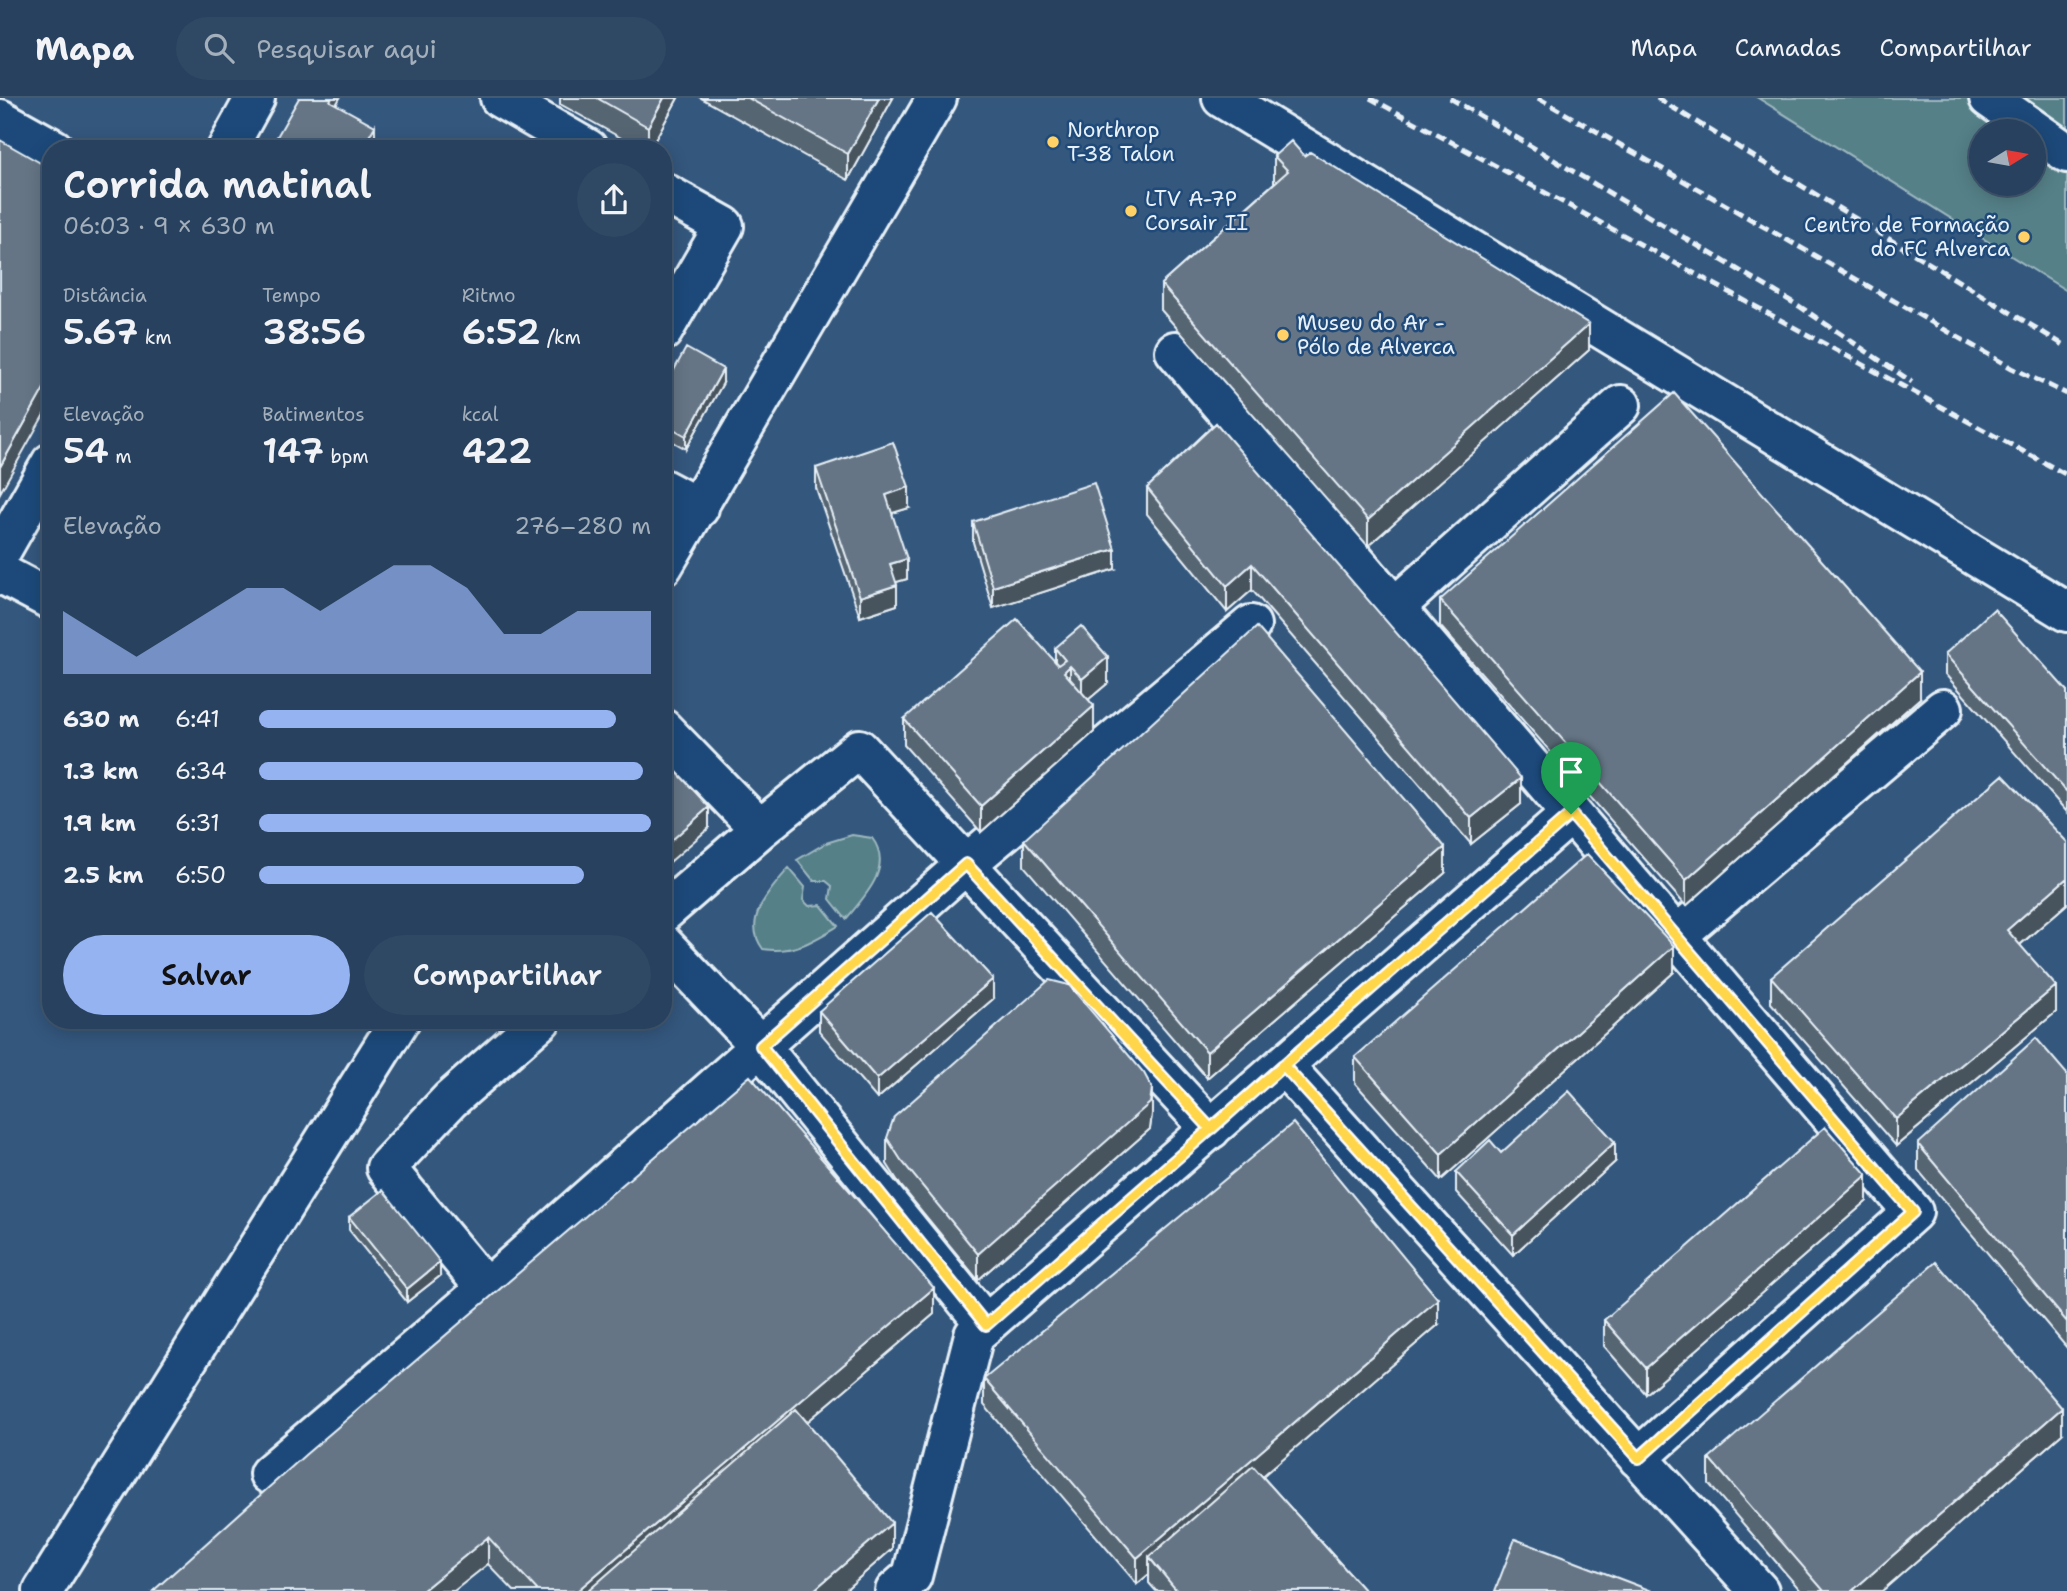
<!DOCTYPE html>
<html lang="pt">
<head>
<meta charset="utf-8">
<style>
  :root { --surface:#27415e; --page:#2f4864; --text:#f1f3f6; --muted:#a4afbc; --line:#435a73; --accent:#95b2f1 }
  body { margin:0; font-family:"Shantell Sans",sans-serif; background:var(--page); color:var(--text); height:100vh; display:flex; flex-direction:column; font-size:26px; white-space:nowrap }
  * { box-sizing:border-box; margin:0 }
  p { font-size:23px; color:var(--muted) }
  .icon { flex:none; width:38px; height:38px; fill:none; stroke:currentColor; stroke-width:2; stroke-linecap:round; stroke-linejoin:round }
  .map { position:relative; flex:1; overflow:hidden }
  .side { position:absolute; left:42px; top:42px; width:630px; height:889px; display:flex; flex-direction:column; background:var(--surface); border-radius:28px; box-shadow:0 4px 18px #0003,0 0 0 2px var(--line) }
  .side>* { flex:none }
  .needle { width:46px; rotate:79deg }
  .fabs { position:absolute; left:1969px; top:21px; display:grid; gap:14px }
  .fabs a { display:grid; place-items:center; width:77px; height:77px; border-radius:50%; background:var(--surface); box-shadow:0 4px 18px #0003,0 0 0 2px var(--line); font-size:35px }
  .pin { position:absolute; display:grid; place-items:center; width:60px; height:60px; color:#fff; margin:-72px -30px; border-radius:50% 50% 50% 0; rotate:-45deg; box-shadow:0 0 7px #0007 }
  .pin .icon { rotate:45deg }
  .round { display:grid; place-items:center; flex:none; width:74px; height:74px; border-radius:37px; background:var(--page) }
  .headline { display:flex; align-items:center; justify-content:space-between; height:119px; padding:0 21px }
  h1 { font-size:38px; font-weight:600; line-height:52px }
  .metrics { display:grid; grid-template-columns:repeat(3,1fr); gap:10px; height:119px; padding:7px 21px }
  .metrics div { display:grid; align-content:center }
  .metrics b { font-size:35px; font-weight:600 }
  .metrics small { font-size:19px; font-weight:400 }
  .metrics p { font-size:19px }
  .chart { height:196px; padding:14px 21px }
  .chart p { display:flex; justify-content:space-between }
  .chart svg { width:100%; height:126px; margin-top:7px; fill:var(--accent); opacity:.7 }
  .primary-button { display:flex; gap:14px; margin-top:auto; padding:14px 21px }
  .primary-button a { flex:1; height:80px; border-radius:42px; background:var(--accent); color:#111; font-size:28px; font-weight:600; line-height:80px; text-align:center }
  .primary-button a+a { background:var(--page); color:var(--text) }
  ul { padding:0 21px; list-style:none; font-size:23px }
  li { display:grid; grid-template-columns:112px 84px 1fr; align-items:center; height:52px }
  li i { height:18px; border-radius:9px; background:var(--accent) }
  header { display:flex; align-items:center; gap:42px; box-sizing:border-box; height:98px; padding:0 35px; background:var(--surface); border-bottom:2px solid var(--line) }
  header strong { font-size:33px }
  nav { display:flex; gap:38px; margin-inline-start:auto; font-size:24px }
  .search { width:490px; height:63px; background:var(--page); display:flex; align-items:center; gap:18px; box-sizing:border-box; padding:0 24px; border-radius:38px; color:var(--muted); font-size:26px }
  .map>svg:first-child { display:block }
  .green { fill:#548088; stroke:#9eb8c0; stroke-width:2; fill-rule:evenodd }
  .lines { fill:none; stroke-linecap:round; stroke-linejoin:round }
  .minor-casing { stroke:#e8f1f8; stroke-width:44 }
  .minor { stroke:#1f4a7a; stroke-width:38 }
  .rail { stroke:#e8f1f8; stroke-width:5; stroke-dasharray:10 5; stroke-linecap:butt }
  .wall { fill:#576572; stroke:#e8f1f8; stroke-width:2 }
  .shaded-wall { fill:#47525d; stroke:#e8f1f8; stroke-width:2 }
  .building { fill:#657585; stroke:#e8f1f8; stroke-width:2 }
  .route-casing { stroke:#fff; stroke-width:14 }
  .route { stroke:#ffd54a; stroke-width:9 }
  .poi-dot { fill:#ffd166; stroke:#1f4a7a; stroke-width:2.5 }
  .labels { text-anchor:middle; stroke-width:5; stroke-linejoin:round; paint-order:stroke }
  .poi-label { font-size:21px; fill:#e8f1f8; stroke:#1f4a7a; text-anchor:start }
</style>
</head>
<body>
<header>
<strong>Mapa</strong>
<div class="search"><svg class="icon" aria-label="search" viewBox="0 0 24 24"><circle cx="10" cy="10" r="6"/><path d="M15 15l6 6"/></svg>Pesquisar aqui</div>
<nav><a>Mapa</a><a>Camadas</a><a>Compartilhar</a></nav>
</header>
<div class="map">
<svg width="2067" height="1493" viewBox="0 0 2067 1493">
  <rect width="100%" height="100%" fill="#34577d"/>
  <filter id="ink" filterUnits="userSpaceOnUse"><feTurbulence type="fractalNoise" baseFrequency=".0143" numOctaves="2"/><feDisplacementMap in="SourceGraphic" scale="14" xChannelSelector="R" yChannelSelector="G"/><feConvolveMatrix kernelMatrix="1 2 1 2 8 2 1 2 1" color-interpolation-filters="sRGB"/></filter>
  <g filter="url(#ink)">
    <!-- green -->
    <path class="green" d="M1758,0H2067V193ZM1981,33H2034V86H1981Z
      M852,737L872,740C894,769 865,798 846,821L830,801L832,788L826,783H814L797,762L826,745Z
      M789,770L805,789L803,802L809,808L821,807L838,828C813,843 793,856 763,851C741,822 770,792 789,770Z"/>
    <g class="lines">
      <!-- minor casing -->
      <g class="minor-casing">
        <path id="minor" d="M500,0L588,51
          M1222,0L2067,514
          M1989,0L2067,55
          M0,21L54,51
          M227,51L255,0
          M663,94L724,128L663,233
          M1175,253L1913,1114L1638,1360
          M663,391L699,410
          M0,455L51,365
          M663,468L937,0
          M0,475L51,502
          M1396,508L1621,307
          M663,631L760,731L663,815
          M760,731L859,651L1211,1031
          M1676,838L1943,611
          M663,846L761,949L986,1227
          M1283,967L1759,1493
          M486,1191L966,766L1251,527
          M269,1376L486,1191L386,1070L450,1002L541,922
          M43,1493L400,922
          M895,1493L912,1478L974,1237L1571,716"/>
      </g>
      <!-- minor -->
      <use href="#minor" class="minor"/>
      <!-- rail -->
      <path class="rail" d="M1370,0L2067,377
        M1450,0L1799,208L1912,284
        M1538,0L2012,270L2067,296
        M1657,0L2067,249"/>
    </g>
    <!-- wall -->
    <path class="wall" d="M560,0H678L650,51H641L560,6Z
      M701,0H893L848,82Z
      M1274,58H1304L1589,252L1368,448L1161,212V186L1274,85Z
      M723,285L686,351L663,338V292Z
      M1216,325L1521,706L1471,746L1252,492L1227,514L1147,416V390Z
      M816,370L909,410L892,415L907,481L896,484L897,507L860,519L816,390Z
      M973,424L1115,471L993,510L973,444Z
      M1440,502L1920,600L1686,808L1440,528Z
      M1055,550L1108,585L1089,601L1094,634L981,734L904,647V621L1055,564Z
      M1945,556L2067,593V714L1945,576Z
      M1024,742L1445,775L1207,980L1024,768Z
      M2067,744V806L2020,847L2056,914L1896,1048L1771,905V879Z
      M1674,874L1441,1082L1355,985V959Z
      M993,901L877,1001L819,933V913Z
      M2067,976V1250L1918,1072V1046Z
      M1152,1016L1150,1031L978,1182L901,1088L887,1066V1040Z
      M1501,1055L1615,1064L1513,1157L1456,1094V1074Z
      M1867,1103L1646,1296L1604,1248V1222Z
      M349,1119L440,1178L407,1204L349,1132Z
      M934,1216L807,1324L892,1451L844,1493H514L488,1466L153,1493Z
      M1438,1227L1262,1378L1365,1493H1156L1149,1485V1476L1137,1486L984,1307V1281Z
      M2062,1336L1882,1493H1801L1709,1386V1360Z"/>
    <!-- shaded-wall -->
    <path class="shaded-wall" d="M332,0H340L330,17V3Z
      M664,0H678L650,51H648V29Z
      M879,0H893L848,82V56Z
      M375,28V42L370,51H362Z
      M1589,226V252L1368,448V422Z
      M723,271V285L686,351V338Z
      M51,278V304L0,395V369Z
      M909,389V410L886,417V397Z
      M1115,451V471L993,510V489Z
      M907,461V481L890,486V466Z
      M1252,466V492L1227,514V488Z
      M897,487V507L860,519V499Z
      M1108,559V585L1082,607V581Z
      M1070,568V594L1064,574Z
      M1920,574V600L1686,808V782Z
      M1094,608V634L981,734V708Z
      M1521,680V706L1471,746V720Z
      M709,709V730L663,770V750Z
      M1445,749V775L1207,980V954Z
      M2067,780V806L2007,858V832Z
      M1674,848V874L1441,1082V1056Z
      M993,881V901L877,1001V981Z
      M2056,888V914L1896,1048V1021Z
      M1152,990V1016L1150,1031L978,1182V1156Z
      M1615,1044V1064L1513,1157V1137Z
      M1867,1077V1103L1646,1296V1270Z
      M440,1164V1178L407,1204V1191Z
      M934,1190V1216L608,1493H577Z
      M1438,1201V1227L1157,1469L1149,1459V1476L1137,1486V1460Z
      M2062,1310V1336L1882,1493H1852Z
      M892,1425V1451L844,1493H813Z
      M488,1439V1466L454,1493H422Z"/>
    <!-- building -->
    <path class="building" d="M299,0H332L330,3L375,28L362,51H270Z
      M597,0H664L648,29Z
      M748,0H879L848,56Z
      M0,42L51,71V278L0,369Z
      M1291,43L1304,58L1310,54L1589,226L1368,422L1161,186L1288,73L1274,58Z
      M686,250L723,271L686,338L663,325V292Z
      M1674,295L1920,574L1686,782L1440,502Z
      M1216,325L1521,680L1471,720L1252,466L1227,488L1147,390Z
      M893,344L909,389L886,397L907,461L890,466L897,487L860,499L816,370Z
      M1094,385L1115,451L993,489L973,424Z
      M1994,511L2067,593V694L1945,556Z
      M1017,521L1058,567L1065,562L1055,550L1081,528L1108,559L1082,581L1070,568L1064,574L1094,608L981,708L904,621Z
      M1257,529L1445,749L1207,954L1024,742Z
      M663,659L709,709L663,750Z
      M2003,677L2067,744V780L2007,832L2056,888L1896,1021L1771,879Z
      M1587,756L1674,848L1441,1056L1355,959Z
      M932,814L993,881L877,981L819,913Z
      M1049,882L1069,887L1144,975L1152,990L1150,1005L978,1156L901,1062L887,1040L894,1019Z
      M2036,940L2067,976V1224L1918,1046Z
      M750,978L934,1190L577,1493H538L488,1439L422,1493H153L305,1357Z
      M1569,993L1615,1044L1513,1137L1456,1074L1490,1042L1501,1055Z
      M1293,1025L1438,1201L1137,1460L984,1281Z
      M1825,1029L1867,1077L1646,1270L1604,1222Z
      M383,1092L440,1164L407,1191L349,1119Z
      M1936,1164L2062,1310L1852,1493H1824L1709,1360Z
      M796,1311L892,1425L813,1493H588Z
      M1253,1368L1365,1493H1177L1149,1459Z
      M1515,1441L1652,1493H1495Z"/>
  </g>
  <g class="lines" filter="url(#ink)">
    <!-- route casing -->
    <g class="route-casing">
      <path id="route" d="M1571,716L986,1227L761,948L966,766L1211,1031L1283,967L1639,1360L1913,1114L1571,716"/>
    </g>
    <!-- route -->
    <use href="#route" class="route"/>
  </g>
  <!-- markers -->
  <g class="poi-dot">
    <circle cx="1053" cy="44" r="7"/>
    <circle cx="1131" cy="113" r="7"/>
    <circle cx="2024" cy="139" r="7"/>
    <circle cx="1283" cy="237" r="7"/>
  </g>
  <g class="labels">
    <!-- poi labels -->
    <g class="poi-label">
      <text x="1067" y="39">Northrop<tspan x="1067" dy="24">T-38 Talon</tspan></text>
      <text x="1145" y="108">LTV A-7P<tspan x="1145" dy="24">Corsair II</tspan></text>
      <text x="2010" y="134" text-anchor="end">Centro de Formação<tspan x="2010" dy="24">do FC Alverca</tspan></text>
      <text x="1297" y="232">Museu do Ar -<tspan x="1297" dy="24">Pólo de Alverca</tspan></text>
    </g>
  </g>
</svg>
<div class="fabs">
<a><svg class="needle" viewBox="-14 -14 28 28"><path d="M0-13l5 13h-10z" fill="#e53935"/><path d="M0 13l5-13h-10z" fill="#a4afbc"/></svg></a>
</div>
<div class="pin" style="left:1571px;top:716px;background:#1e9e55"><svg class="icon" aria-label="arrive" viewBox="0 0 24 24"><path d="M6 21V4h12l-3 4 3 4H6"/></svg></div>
<section class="side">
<div class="headline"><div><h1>Corrida matinal</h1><p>06:03 · 9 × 630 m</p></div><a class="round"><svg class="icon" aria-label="share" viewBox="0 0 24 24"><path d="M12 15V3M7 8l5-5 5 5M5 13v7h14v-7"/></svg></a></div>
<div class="metrics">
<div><p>Distância</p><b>5.67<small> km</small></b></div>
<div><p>Tempo</p><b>38:56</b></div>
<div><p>Ritmo</p><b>6:52<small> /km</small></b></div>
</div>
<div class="metrics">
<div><p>Elevação</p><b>54<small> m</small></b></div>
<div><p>Batimentos</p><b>147<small> bpm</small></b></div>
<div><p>kcal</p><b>422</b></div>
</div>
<div class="chart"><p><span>Elevação</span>276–280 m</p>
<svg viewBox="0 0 160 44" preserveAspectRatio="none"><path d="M0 44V22L10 30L20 38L30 30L40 22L50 14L60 14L70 22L80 14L90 6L100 6L110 14L120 30L130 30L140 22L150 22L160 22V44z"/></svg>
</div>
<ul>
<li><b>630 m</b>6:41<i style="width:91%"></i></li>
<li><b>1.3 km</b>6:34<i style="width:98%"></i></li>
<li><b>1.9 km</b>6:31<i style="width:100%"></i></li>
<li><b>2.5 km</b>6:50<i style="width:83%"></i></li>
</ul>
<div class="primary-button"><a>Salvar</a><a>Compartilhar</a></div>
</section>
</div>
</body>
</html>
